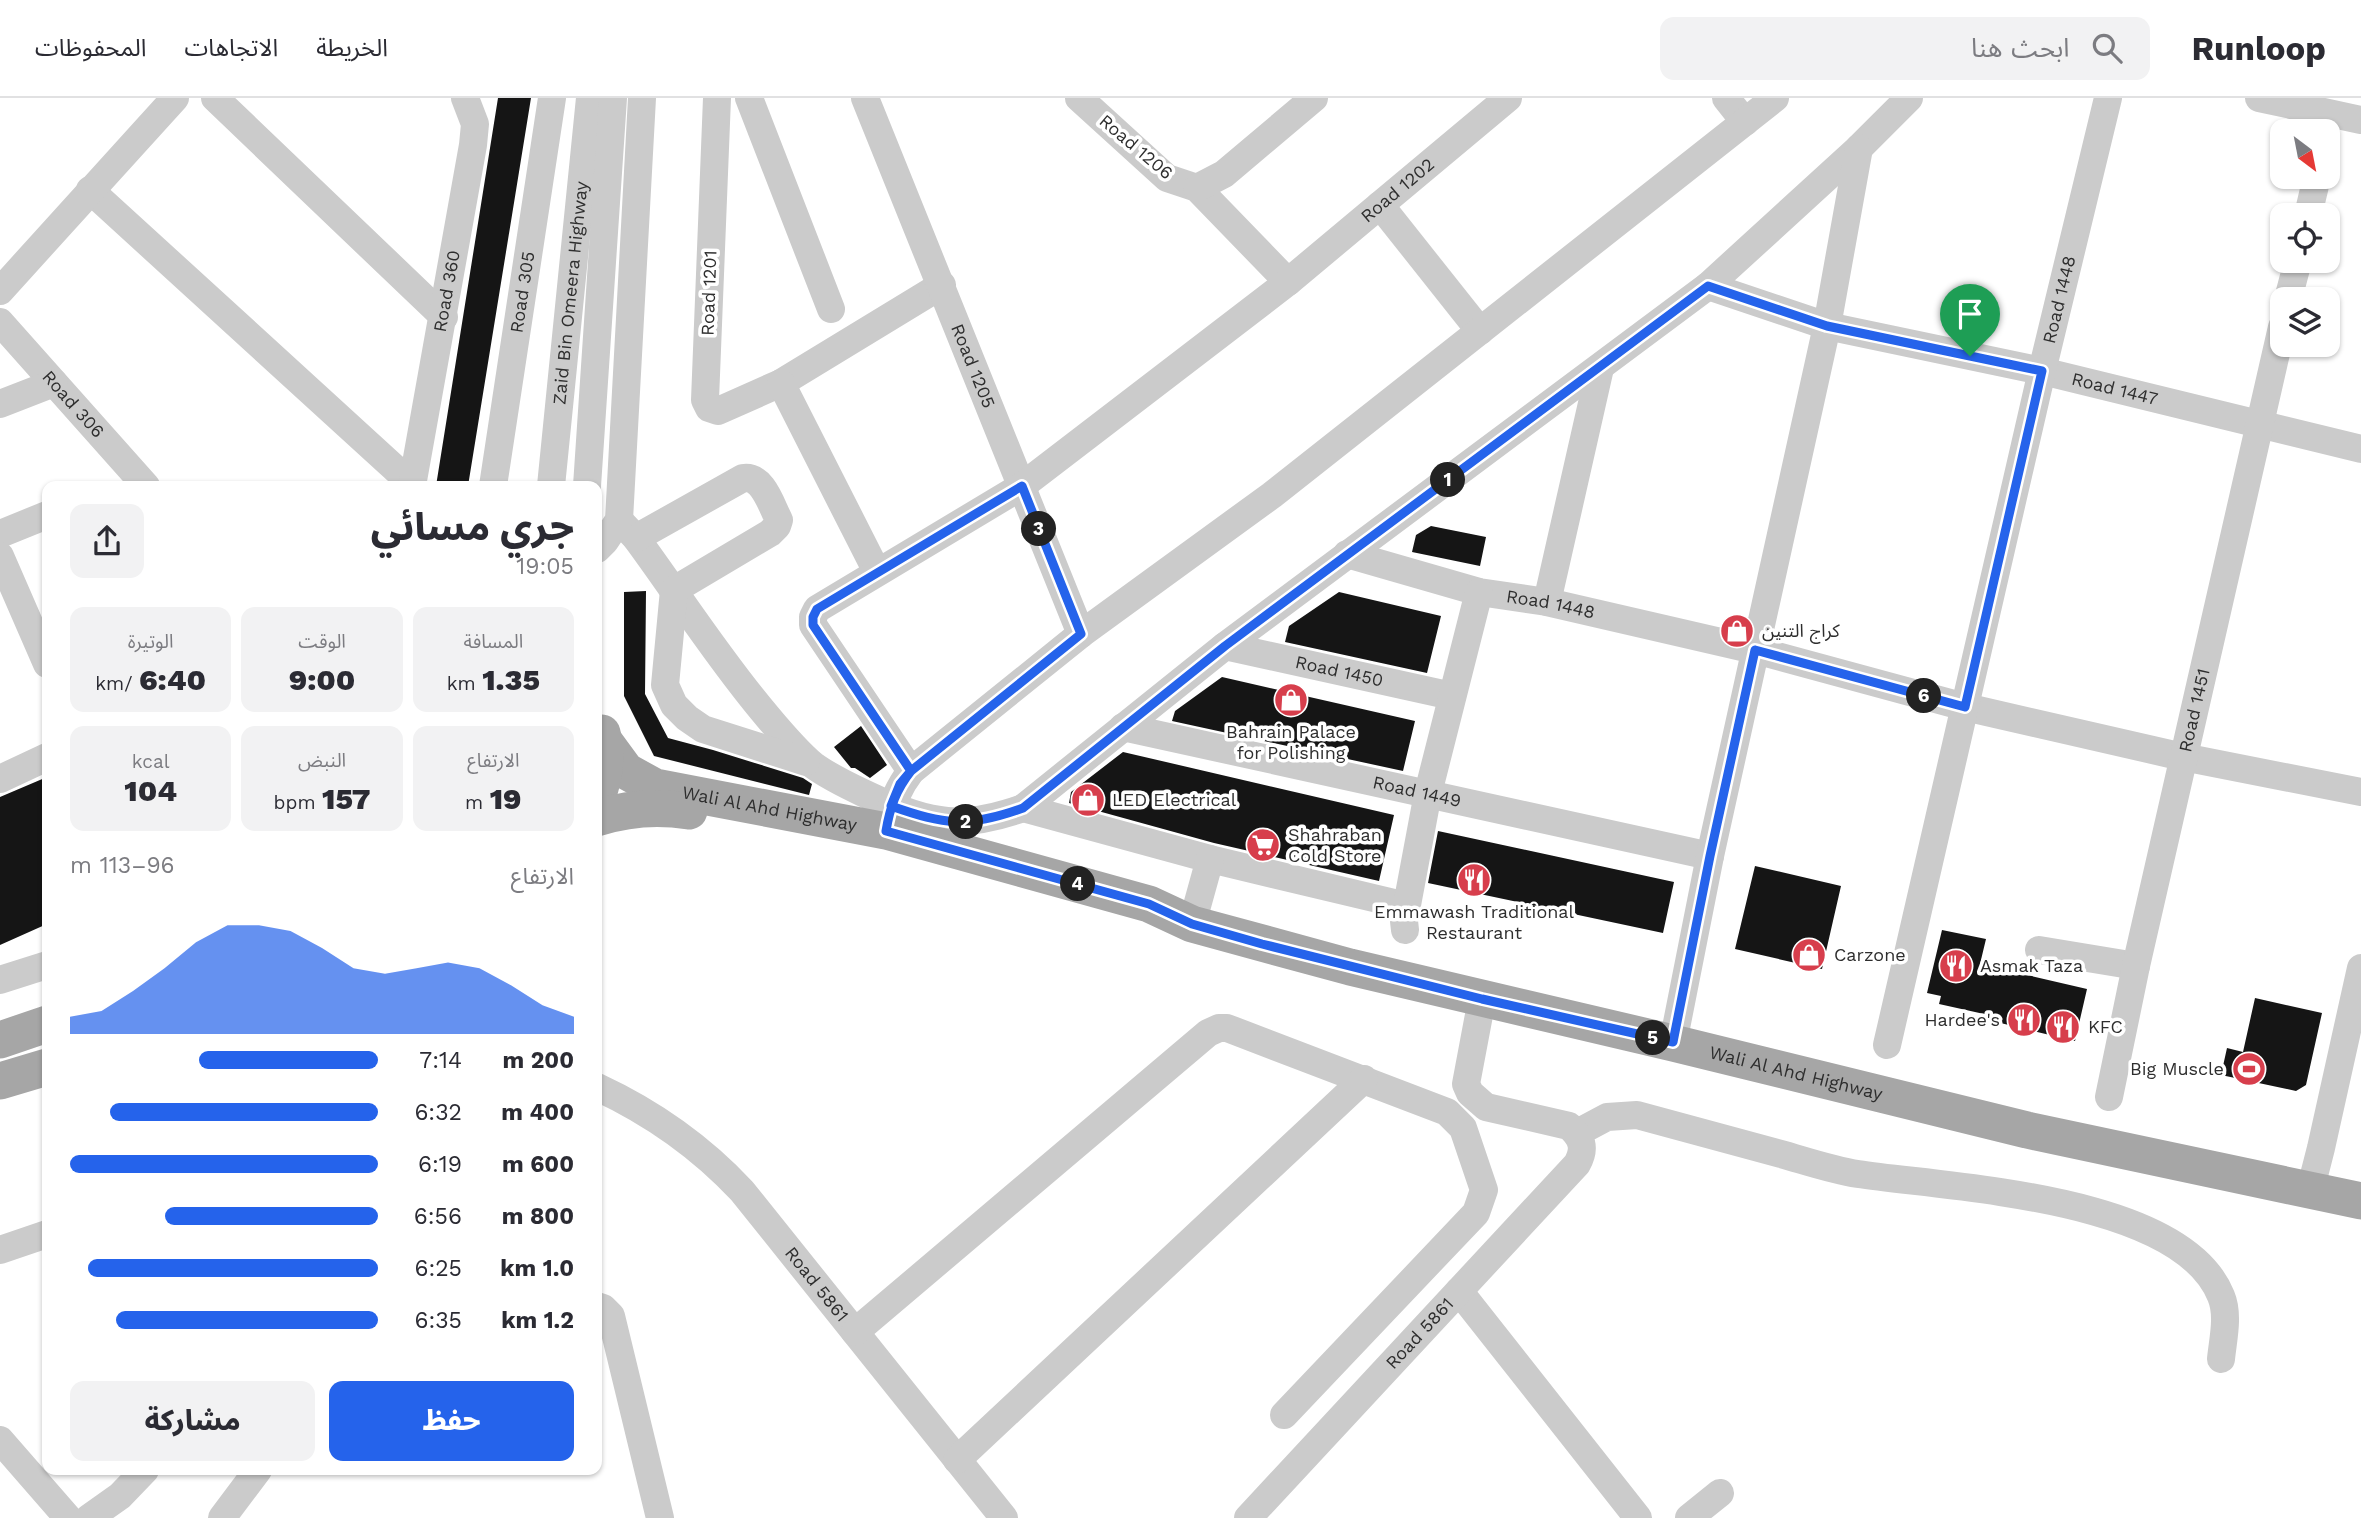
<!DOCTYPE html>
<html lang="ar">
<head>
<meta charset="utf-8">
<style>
  :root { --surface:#fff; --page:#f2f2f3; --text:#2b2b33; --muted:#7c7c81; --line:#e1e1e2; --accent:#2563eb }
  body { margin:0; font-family:"Work Sans","Noto Sans Arabic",sans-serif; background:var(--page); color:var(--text); direction:rtl; height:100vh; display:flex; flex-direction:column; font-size:26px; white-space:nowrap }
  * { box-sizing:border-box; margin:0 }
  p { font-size:23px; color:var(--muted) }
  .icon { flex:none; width:38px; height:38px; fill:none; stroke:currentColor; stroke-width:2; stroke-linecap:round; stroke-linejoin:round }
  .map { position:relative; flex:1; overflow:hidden; direction:ltr }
  .details { position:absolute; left:42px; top:383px; width:560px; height:994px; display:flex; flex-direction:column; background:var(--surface); border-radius:14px; box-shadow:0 2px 5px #0004; direction:rtl }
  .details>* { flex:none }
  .needle { width:46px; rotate:148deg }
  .tools { position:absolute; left:2270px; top:21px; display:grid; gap:14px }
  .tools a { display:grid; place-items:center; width:70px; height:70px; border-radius:14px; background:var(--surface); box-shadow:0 2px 5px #0004; font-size:35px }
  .pin { position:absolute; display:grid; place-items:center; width:60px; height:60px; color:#fff; margin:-72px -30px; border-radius:50% 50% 50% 0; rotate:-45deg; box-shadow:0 0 7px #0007 }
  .pin .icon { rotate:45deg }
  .km { position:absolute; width:35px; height:35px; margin:-18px; border-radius:50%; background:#222; color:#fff; font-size:19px; line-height:35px; text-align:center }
  .round { display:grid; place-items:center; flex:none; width:74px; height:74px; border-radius:14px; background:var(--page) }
  .head { display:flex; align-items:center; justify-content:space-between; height:119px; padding:0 28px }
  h1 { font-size:38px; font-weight:800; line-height:52px }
  .figures { display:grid; grid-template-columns:repeat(3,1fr); gap:10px; height:119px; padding:7px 28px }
  .figures div { display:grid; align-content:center; border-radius:14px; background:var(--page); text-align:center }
  .figures b { font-size:30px; font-weight:800 }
  .figures small { font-size:19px; font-weight:400 }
  .figures p { font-size:19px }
  .chart { height:196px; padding:14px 28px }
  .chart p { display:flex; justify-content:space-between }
  .chart svg { width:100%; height:126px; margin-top:7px; fill:var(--accent); opacity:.7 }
  .primary-button { display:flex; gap:14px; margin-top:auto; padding:14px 28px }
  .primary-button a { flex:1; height:80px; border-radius:14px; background:var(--accent); color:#fff; font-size:28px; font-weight:800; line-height:80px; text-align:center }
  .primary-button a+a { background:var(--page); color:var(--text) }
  ul { padding:0 28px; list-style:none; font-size:23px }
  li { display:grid; grid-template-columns:112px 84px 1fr; align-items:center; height:52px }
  li i { height:18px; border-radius:9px; background:var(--accent) }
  header { display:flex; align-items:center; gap:42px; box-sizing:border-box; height:98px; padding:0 35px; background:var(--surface); border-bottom:2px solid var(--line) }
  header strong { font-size:33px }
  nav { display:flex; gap:38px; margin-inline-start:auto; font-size:24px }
  .search { width:490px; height:63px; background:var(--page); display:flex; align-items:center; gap:18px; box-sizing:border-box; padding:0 24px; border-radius:14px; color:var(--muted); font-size:26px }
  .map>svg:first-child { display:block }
  .building { fill:#151515 }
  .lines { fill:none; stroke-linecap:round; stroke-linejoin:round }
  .minor { stroke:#cbcbcb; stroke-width:28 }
  .major { stroke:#a6a6a6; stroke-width:37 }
  .route-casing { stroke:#fff; stroke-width:14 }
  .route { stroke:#2563eb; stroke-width:9 }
  .labels { text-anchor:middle; stroke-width:7; stroke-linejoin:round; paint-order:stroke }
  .street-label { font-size:18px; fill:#2e2e2e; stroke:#fff }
  .poi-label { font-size:18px; fill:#2e2e2e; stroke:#fff; text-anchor:start }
</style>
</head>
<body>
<header>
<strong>Runloop</strong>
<div class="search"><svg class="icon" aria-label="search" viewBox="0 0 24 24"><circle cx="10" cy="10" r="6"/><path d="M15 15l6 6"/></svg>ابحث هنا</div>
<nav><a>الخريطة</a><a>الاتجاهات</a><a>المحفوظات</a></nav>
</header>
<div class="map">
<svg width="2361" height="1420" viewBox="0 0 2361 1420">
  <rect width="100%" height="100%" fill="#fff"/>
  <!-- building -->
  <path class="building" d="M498,0H531L468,388H436Z
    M1431,428L1486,439L1480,468L1412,454L1416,437Z
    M646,493L645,596L668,640L713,652L803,680L812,686L809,697L654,658L624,598V494Z
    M1339,494L1441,518L1427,575L1285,544L1289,528Z
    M1222,579L1415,623L1403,673L1172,623L1175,613Z
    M861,628L887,667L870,680L855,670H851L834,649Z
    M1123,654L1394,717L1379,783L1214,745L1069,705L1071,694Z
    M47,679V826L0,847V699Z
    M1438,733L1674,784L1663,835L1428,785Z
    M1755,768L1841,788L1822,871L1735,851Z
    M1942,832L1986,841L1980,866L2087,891L2075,943L1992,923L1993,918L1939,906L1941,898L1927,895Z
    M2255,900L2322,915L2306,987L2296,993L2221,977L2227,950L2243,954Z"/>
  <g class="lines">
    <!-- minor -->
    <g class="minor">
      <path d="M215,0L444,219"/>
      <path d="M717,0L705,302L709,310L718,313L781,285L942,187"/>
      <path d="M749,0L831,211"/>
      <path id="s1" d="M865,0L1081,536"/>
      <path d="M1079,0L1167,80L1197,90L1288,184"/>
      <path d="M1726,0L1745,24"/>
      <path d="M2259,0L2361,22"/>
      <path d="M1197,90L1224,76L1314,0"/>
      <path d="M90,92L412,386"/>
      <path d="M1380,107L1480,233"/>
      <path d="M2308,117L2317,79"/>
      <path id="s2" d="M1708,188L1827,228L2042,273L2361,351"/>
      <path d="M0,193L175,0"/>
      <path d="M2288,201L2298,163"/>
      <path id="s3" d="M0,224L146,388"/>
      <path d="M781,285L877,474"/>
      <path d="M0,306L54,285"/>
      <path id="s4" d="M412,388L473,47L475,26L465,0"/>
      <path id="s5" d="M493,388L552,0"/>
      <path id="s6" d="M551,388L590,0"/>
      <path d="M587,388L613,0"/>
      <path d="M619,422L636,440C678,497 716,557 762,612C778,631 794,651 813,667C832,681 853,690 874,700C930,727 964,731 1023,710L1225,548L1708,188L1859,50L1909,0"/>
      <path d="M0,436L47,417"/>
      <path d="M636,440L743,380C763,377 771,407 779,422L777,428L770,435L674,492L665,587L674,607L687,620L703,631L806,664"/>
      <path d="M597,451L605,443L619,422L642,0"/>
      <path id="s7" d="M1347,456L1479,494L1547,504L1755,552L1965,609L2183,659L2361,694"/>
      <path d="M0,458L47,566"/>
      <path d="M1547,504L1600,270"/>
      <path id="s8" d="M1225,548L1452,598"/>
      <path id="s9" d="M1123,629L1710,758"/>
      <path id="s10" d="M911,673L813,527V519L817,511L1022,388L1288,184L1508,0"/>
      <path d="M0,681L47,659"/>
      <path d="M1023,710L1210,761L1407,808"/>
      <path d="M887,727C891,706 898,690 911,673L1081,536L1272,397L1775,0"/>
      <path d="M1192,826L1210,761"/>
      <path d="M1405,832L1404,823L1428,695L1479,494"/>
      <path d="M2039,852L2136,868"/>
      <path d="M0,882L47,867"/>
      <path d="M1673,945L1710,758L1827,228L1859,50"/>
      <path id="s11" d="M1887,947L2042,273L2108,0"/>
      <path id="s12" d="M597,989C653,1015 700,1048 742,1093L1004,1420"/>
      <path id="s13" d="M2109,999L2136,868L2282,229"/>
      <path d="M1577,1035L1607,1019L1637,1017C1685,1030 1733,1043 1781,1056C1806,1063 1832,1072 1858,1076C1950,1090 2181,1098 2221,1198C2229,1217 2223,1241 2221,1261"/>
      <path d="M2310,1093L2321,1050L2361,870"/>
      <path d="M0,1152L47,1136"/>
      <path d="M1459,1193L1638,1420"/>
      <path d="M597,1208L603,1210L611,1218L660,1420"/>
      <path d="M855,1234L1208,935L1219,930H1227L1447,1014L1463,1030L1484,1092L1476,1115L1284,1317"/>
      <path d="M0,1342L68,1420"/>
      <path d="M957,1362L1364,981"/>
      <path d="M89,1420L120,1398L145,1372"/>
      <path d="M222,1420L258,1372"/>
      <path id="s14" d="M1248,1420L1577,1066C1586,1050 1582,1040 1569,1028L1486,1009L1470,995L1466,986L1482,901"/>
      <path d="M1689,1420L1720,1395"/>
    </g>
    <!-- major -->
    <g class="major">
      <path id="s15" d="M604,643L626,673L655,689L886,733L1149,806L1192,826L1350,869L1673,945L2027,1032L2361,1103"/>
      <path d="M597,699C605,678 608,657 602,635"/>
      <path d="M597,720C628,710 657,708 689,713"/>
      <path d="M0,942L47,926"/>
      <path d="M0,983L47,969"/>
    </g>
  </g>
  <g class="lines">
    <!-- route casing -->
    <g class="route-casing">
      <path id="route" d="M1970,258L1827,228L1708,188L1225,548L1023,710C968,730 945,727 891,708L900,686L911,673L813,527V519L817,511L1022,388L1081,536L911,673C896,692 890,709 886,733L1149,806L1192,826L1262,846L1482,901L1673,944L1710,758L1755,552L1965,609L2042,273L1970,258"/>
    </g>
    <!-- route -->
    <use href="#route" class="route"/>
  </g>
  <!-- icons -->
  <defs>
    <g id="shop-disc" transform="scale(1.75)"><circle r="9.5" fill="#d73e4c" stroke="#fff"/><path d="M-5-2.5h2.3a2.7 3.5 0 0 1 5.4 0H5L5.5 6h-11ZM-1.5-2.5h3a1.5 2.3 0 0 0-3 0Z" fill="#fff"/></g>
    <g id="supermarket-disc" transform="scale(1.75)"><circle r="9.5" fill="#d73e4c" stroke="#fff"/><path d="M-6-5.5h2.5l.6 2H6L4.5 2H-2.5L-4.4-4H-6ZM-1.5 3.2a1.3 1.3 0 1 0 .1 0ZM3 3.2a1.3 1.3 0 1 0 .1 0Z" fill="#fff"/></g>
    <g id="restaurant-disc" transform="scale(1.75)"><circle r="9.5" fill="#d73e4c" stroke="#fff"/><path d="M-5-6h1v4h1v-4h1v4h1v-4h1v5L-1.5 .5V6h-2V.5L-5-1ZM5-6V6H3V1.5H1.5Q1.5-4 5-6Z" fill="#fff"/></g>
    <g id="stadium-disc" transform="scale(1.75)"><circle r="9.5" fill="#d73e4c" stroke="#fff"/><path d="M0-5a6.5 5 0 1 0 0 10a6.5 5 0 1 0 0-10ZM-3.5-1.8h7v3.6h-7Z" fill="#fff"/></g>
  </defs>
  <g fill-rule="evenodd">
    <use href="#shop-disc" x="1737" y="533"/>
    <use href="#shop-disc" x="1291" y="602"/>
    <use href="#shop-disc" x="1088" y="702"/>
    <use href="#supermarket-disc" x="1263" y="747"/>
    <use href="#restaurant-disc" x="1474" y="782"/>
    <use href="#shop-disc" x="1809" y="857"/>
    <use href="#restaurant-disc" x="1956" y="868"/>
    <use href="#restaurant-disc" x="2024" y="922"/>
    <use href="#restaurant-disc" x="2063" y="929"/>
    <use href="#stadium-disc" x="2249" y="971"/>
  </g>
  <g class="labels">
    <!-- street labels -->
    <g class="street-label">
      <text transform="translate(1136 49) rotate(40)" y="6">Road 1206</text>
      <text dy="6" stroke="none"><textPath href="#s10" startOffset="910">Road 1202</textPath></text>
      <text dy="6" stroke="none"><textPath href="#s4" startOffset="198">Road 360</textPath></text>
      <text dy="6" stroke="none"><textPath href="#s5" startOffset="196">Road 305</textPath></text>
      <text dy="6" stroke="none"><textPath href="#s6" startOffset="194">Zaid Bin Omeera Highway</textPath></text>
      <text transform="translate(709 195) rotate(-88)" y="6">Road 1201</text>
      <text dy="6" stroke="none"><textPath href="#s11" startOffset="765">Road 1448</textPath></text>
      <text dy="6" stroke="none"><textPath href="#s1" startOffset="289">Road 1205</textPath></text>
      <text dy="6" stroke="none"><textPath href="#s2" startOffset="420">Road 1447</textPath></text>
      <text dy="6" stroke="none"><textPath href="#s3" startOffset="110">Road 306</textPath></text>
      <text dy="6" stroke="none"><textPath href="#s7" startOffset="210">Road 1448</textPath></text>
      <text dy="6" stroke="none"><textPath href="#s8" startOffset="117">Road 1450</textPath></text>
      <text dy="6" stroke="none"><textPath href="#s13" startOffset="396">Road 1451</textPath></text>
      <text dy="6" stroke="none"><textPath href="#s9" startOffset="301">Road 1449</textPath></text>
      <text dy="6" stroke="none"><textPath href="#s15" startOffset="187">Wali Al Ahd Highway</textPath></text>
      <text dy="6" stroke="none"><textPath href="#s15" startOffset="1248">Wali Al Ahd Highway</textPath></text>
      <text dy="6" stroke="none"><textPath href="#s12" startOffset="299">Road 5861</textPath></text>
      <text dy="6" stroke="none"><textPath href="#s14" startOffset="252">Road 5861</textPath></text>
    </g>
    <!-- poi labels -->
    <g class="poi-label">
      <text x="1762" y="539">كراج التنين</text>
      <text x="1291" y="640" text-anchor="middle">Bahrain Palace<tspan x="1291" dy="21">for Polishing</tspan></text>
      <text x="1112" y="708">LED Electrical</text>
      <text x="1288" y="743">Shahraban<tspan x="1288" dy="21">Cold Store</tspan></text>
      <text x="1474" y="820" text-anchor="middle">Emmawash Traditional<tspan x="1474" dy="21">Restaurant</tspan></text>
      <text x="1834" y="863">Carzone</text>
      <text x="1980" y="874">Asmak Taza</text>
      <text x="2000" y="928" text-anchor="end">Hardee's</text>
      <text x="2088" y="935">KFC</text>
      <text x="2224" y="977" text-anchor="end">Big Muscle</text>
    </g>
  </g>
</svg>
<div class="tools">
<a><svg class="needle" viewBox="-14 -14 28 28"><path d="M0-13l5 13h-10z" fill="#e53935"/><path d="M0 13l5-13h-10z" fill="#7c7c81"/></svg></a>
<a><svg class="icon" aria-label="locate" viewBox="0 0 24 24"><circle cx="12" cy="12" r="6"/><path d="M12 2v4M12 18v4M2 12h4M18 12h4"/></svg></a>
<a><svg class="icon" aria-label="layers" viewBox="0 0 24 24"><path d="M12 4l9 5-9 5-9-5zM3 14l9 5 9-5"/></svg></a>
</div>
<div class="pin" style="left:1970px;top:258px;background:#1e9e55"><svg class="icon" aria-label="arrive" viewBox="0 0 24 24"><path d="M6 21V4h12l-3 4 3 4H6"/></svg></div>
<b class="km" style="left:1448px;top:382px">1</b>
<b class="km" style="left:966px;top:724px">2</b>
<b class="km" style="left:1039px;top:431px">3</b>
<b class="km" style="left:1078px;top:786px">4</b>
<b class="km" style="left:1653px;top:940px">5</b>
<b class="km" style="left:1924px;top:598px">6</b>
<section class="details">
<div class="head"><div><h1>جري مسائي</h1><p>19:05</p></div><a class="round"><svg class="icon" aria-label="share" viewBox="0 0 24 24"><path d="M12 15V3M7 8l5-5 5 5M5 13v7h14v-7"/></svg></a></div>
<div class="figures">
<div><p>المسافة</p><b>1.35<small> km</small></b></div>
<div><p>الوقت</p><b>9:00</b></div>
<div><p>الوتيرة</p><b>6:40<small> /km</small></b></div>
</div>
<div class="figures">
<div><p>الارتفاع</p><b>19<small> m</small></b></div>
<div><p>النبض</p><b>157<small> bpm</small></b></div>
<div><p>kcal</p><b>104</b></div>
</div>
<div class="chart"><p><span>الارتفاع</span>96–113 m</p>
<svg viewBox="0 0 160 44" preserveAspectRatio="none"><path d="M0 44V38L10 36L20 29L30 21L40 12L50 6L60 6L70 8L80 14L90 21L100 23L110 21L120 19L130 21L140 27L150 34L160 38V44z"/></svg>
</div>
<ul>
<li><b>200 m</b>7:14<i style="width:58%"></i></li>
<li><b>400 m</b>6:32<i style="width:87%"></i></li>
<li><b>600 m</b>6:19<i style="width:100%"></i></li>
<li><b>800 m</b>6:56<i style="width:69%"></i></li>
<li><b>1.0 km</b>6:25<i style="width:94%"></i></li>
<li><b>1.2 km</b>6:35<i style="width:85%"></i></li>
</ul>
<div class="primary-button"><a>حفظ</a><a>مشاركة</a></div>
</section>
</div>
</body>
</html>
